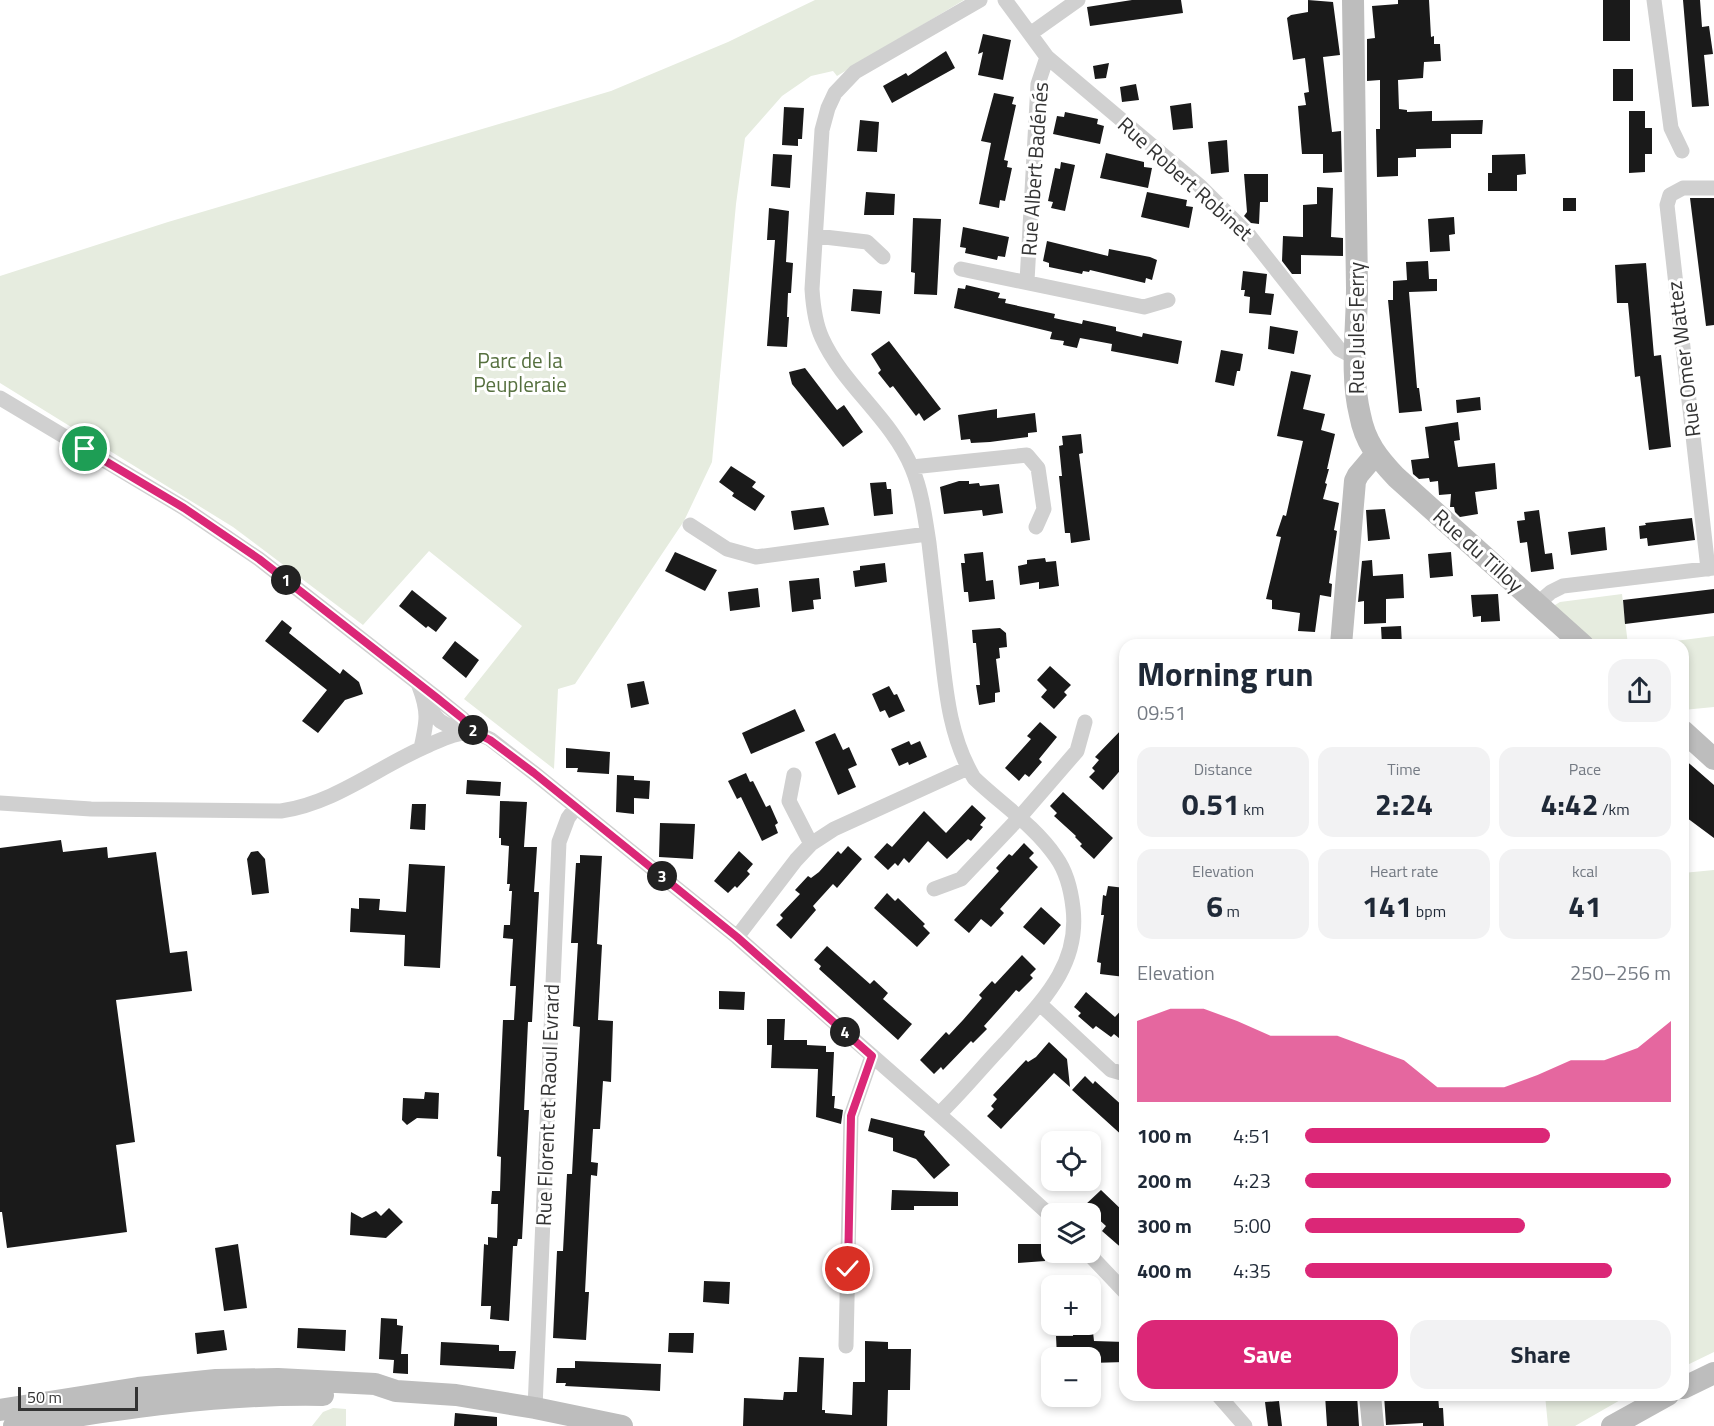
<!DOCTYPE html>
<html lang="en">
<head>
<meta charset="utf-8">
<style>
  :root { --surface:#fff; --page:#f2f2f3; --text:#1f2937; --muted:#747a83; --accent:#db2777 }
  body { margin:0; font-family:"Titillium Web",sans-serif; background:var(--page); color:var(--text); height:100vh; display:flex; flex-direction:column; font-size:22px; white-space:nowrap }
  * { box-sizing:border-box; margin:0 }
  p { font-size:20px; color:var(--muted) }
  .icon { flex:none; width:33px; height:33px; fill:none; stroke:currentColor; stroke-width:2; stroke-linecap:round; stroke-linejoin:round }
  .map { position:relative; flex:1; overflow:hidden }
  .details { position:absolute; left:1119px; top:639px; width:570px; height:762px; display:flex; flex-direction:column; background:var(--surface); border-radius:18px; box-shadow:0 3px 9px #0003 }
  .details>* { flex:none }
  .tools { position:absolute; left:1041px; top:1131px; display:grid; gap:12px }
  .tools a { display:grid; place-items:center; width:60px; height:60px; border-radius:12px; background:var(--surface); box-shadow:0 3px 9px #0003; font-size:30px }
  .scale { position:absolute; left:18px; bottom:15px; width:120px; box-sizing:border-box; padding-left:6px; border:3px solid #333; border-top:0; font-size:16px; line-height:21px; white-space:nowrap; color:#333; -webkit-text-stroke:4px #fff; paint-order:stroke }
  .pin { position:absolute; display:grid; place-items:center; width:51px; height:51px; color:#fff; margin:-26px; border:3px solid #fff; border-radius:50%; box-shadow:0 2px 6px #0007 }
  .km { position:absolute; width:30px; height:30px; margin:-15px; border-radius:50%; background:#222; color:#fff; font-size:16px; line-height:30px; text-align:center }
  .round { display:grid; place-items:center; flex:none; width:63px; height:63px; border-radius:18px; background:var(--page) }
  .head { display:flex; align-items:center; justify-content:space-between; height:102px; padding:0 18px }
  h1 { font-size:33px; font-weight:700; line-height:45px }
  .metrics { display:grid; grid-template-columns:repeat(3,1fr); gap:9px; height:102px; padding:6px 18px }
  .metrics div { display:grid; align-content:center; border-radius:15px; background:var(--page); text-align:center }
  .metrics b { font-size:30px; font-weight:700 }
  .metrics small { font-size:16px; font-weight:400 }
  .metrics p { font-size:16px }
  .chart { height:168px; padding:12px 18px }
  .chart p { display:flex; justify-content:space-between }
  .chart svg { width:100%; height:108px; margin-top:6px; fill:var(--accent); opacity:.7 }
  .cta { display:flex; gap:12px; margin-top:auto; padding:12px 18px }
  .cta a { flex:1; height:69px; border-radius:18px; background:var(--accent); color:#fff; font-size:24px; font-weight:700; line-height:69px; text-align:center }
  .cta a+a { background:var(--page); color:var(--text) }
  ul { padding:0 18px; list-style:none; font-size:20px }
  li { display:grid; grid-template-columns:96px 72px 1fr; align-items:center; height:45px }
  li i { height:15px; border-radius:8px; background:var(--accent) }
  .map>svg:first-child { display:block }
  .green { fill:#e6ecdf }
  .building { fill:#1a1a1a }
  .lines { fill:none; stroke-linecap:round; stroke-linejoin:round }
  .street { stroke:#d0d0d0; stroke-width:15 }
  .secondary { stroke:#bdbdbd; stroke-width:22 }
  .route-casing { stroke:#fff; stroke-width:12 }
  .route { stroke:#db2777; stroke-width:8 }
  .labels { text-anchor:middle; stroke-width:6; stroke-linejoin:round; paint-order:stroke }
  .street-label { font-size:21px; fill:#333; stroke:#fff }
  .park-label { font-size:21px; fill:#56703f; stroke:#fff }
</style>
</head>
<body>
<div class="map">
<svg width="1714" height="1426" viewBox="0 0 1714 1426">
  <rect width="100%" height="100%" fill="#fff"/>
  <!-- green -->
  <path class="green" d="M815,0H964L837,76L833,71L811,76L782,96L745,138L736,204L712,462L684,521L575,684L558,689L554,769L464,699L522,626L429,551L363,625L233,527L0,383V276L168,222L611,91L728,42Z
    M1622,594L1628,645H1593L1550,608L1560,602Z
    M1714,636V707L1683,710V645H1644Z
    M1714,870V1352L1683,1367V873Z
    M1545,1395H1629L1575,1426H1548Z
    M333,1408L346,1409V1426H312L323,1412Z"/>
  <!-- building -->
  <path class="building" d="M1132,0H1181L1183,13L1090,26L1087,7Z
    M1308,0L1333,2L1340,55L1323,57L1332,132L1341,131L1342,172L1323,173V154H1302L1298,106L1306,105L1304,93L1309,92L1305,58L1293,60L1287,18L1291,15L1308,12Z
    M1398,0H1429L1431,37L1434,36V44H1440L1441,61L1424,62L1423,78L1398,80L1399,109L1407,110V112L1432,111V121L1483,120L1482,134H1451V148L1416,149V157L1398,158V176L1377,177L1376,129H1380V80L1367,81V39L1375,38L1372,6L1398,4Z
    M1603,0H1630V41H1603Z
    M1683,0H1700L1702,27L1709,26L1713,54L1704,55L1709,106L1692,107Z
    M983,34L1011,40L1003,80L978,75L983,52L978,54Z
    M946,51L955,68L892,103L883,86L906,73L908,76Z
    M1109,63L1106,78L1095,79L1093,66Z
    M1613,69H1633V101H1613Z
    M1136,84L1139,100L1122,102L1120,87Z
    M994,93L1014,97L1012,104L1016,105L1004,160L1008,161L1007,167L1012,168L1005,201L1000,200L999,208L979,204L991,143L981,141Z
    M1191,103L1193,128L1173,130L1170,106Z
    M784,107L804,108L802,139H798V146L782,145Z
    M1629,111H1645V128H1652V154H1645V172L1629,173Z
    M1065,112L1098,119L1097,124L1104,126L1100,144L1053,134L1057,116L1064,117Z
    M860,120L879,122L877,152L857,151Z
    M1227,140L1229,172L1211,174L1208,142Z
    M1106,153L1144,162V167L1152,168L1148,188L1100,178Z
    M773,154L792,155L790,188L771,186Z
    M1525,154L1526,174L1517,175V191H1488V173H1492V155Z
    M1061,162L1075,165L1065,211L1051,208L1053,202L1048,201L1055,168L1060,169Z
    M1244,174H1268V202H1260L1259,224L1251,223L1244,216L1247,212Z
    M1317,187L1333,188L1331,237L1343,238V256L1301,255V274H1292L1282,261L1283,236L1303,237V205L1317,204Z
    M866,192L895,194L894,215H864Z
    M1147,192L1187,200L1186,206L1193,207L1189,228L1141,217Z
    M1563,198H1576V211H1563Z
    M1690,198H1714V325L1706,326Z
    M769,208L789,211L786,262L793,263L791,293H788L787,317H789L787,347L767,346L775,240H767Z
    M1454,217L1455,234L1449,235L1450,251L1430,252L1428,219Z
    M913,218L941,219L937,295L914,294L915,273L911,272Z
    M963,227L1009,237L1005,257L998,256L997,260L965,253L966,248L960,247Z
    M1047,241L1108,256L1109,249L1150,257L1157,260L1152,280L1146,278L1145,283L1090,270L1089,272L1083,271L1082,274L1049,267V263L1043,261Z
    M1428,261L1429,279H1437V291L1409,292L1417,388H1419L1422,411L1399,413L1388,300H1393V281L1407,280L1406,262Z
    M1646,263L1654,356L1661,355L1671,447L1649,450L1640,376L1635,377L1628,303H1617L1615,265Z
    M1243,271L1267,274L1265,293L1274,294L1271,315L1249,313L1250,297L1244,296L1245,290H1241Z
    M966,285L1000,293L998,298L1006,299L1005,303L1055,314L1054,318L1082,324L1083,320L1116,327V331L1142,337L1143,333L1182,341L1178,364L1111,351L1112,344L1080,338L1077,348L1063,345L1064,341L1050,339L1052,332L954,308L958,288L965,289Z
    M853,289L882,291L880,314L851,311Z
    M1270,326L1298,331L1294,354L1268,349Z
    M889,341L941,409L924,421L919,413L916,416L893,386L890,388L878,373L881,370L871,354Z
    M1221,350L1243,354L1240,371H1237L1234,386L1215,382Z
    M805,368L837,410L844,405L863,432L843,447L792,384L789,372Z
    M1291,371L1311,375L1303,409L1325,414L1321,430L1335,434L1327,469H1329L1325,483L1327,484L1323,499L1339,503L1334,530L1337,531L1329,583L1332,584L1331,597L1320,595L1315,632L1298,631L1300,613L1272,609V600L1266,599L1281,537L1276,536L1283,515L1286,516L1303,441L1277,436Z
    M1480,397L1481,410L1457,413L1456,400Z
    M997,409V418L1035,413L1037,432L1028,433V437L990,442L971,443L970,439L961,440L958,415Z
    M1458,422L1460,440L1454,441L1458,467L1495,463L1497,489L1475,492L1478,514L1460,517L1455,512L1454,507H1450L1451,494L1439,495L1438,481L1430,482L1429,478L1419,479L1413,474L1411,460L1429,458L1425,427Z
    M1081,434L1083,453L1079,454L1090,540L1071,543L1070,533H1065L1059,476H1062L1059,446L1063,445L1062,436Z
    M731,466L756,482L752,487L765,496L755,511L732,496L734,493L719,482Z
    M959,481H969V484L979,483L980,486L999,484L1003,513L983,516L982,510L944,514L940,487Z
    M886,482L887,489H891L893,514L874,516L870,483Z
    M824,507L829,525L794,530L791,511Z
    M1385,509L1390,539L1368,541L1366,510Z
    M1539,510L1545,554L1552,553L1554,569L1531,572L1527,542L1520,543L1517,521L1525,520L1524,512Z
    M1692,518L1695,540L1648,546L1647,538L1640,539L1639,526L1646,525L1645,523Z
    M1605,527L1607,550L1571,555L1568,532Z
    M675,552L717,570L705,591L665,571Z
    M983,552L986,581L993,580L995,599L969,602L968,592H964L961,563H965L964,554Z
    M1451,552L1453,576L1430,578L1428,554Z
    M1045,558L1046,562L1056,561L1059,586L1039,589V582L1020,585L1018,566L1027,564V560Z
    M1372,560L1373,576L1403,574L1404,598L1386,599V623L1364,624V601L1358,602L1362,561Z
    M885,563L887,582L855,587L853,571L860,570V566Z
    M819,578L821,599L813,600L814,609L792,612L789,581Z
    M758,588L760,607L730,611L728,592Z
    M1714,589V613L1625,624L1623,600Z
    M412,590L447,618L436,632L428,626L426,628L399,606Z
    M1498,594L1500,621L1481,622V616L1473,617L1471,595Z
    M282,620L292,628L289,633L340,674L343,669L359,682L363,694L345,700L318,733L302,721L327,690L265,641Z
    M1401,626L1402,645H1382L1381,627Z
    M1000,628L1006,633L1007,647L999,648L1000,658L996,659L1000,692L995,693V702L979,705L976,685H980L976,643H973L972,630Z
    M455,641L479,660L466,678L442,658Z
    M1050,666L1071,685L1064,692L1067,695L1054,709L1041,697L1047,690L1037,680Z
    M644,681L649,704L631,708L627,684Z
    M889,686L894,695L897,694L905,711L889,718L885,710L880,712L872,694Z
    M795,709L805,731L751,754L742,733Z
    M1040,722L1057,737L1039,759L1042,762L1029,777L1025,774L1019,781L1005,768L1031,739L1027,736Z
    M1125,726V765L1103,790L1089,777L1095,771L1092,768L1099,760L1095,757Z
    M835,733L843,750L849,747L857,765L848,769L856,787L838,795L815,742Z
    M909,741L911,745L920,741L927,757L909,765L908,762L899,766L891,749Z
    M566,748L610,752L609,774L577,772L578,768H566Z
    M1683,758L1714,785V838L1683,815Z
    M746,773L750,782L753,781L766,807L770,805L778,823L775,825L778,833L762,841L741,797L737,799L728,781Z
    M617,775L634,776V780L650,781L649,799L634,798V814L616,812Z
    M467,780L501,782L500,796L466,794Z
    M1063,792L1113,838L1094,859L1080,846L1082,844L1075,837L1076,836L1054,816L1057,813L1050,806Z
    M500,801L527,802L524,847H537L534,892H539L532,1022H528L524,1110H529L522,1239H518L517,1246H513L509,1321L490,1319L491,1306H481L484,1244L488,1245V1237L497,1238L498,1204H491L492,1191H500L501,1157L497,1156L503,1020H514L516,986H510L513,939L503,938L504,925H510L512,891H509L510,884H507L509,846L501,845V838H499Z
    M412,804H426L425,830L410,829Z
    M972,805L986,818L980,825L983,827L971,841L968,839L947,859L928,841L909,863L904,858L898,866L895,863L888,870L874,857L887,843L892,847L924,811L946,833Z
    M660,823L695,824L693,859L659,857Z
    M61,840L63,852L107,847L108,858L156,852L170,953L187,951L192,991L116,1000L135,1142L116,1145L127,1232L7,1248L2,1212H0V848Z
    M1024,843L1034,853L1029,858L1038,867L1000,909L1004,913L991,927L981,919L969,933L954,920L999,871L996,868L1009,854L1012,856Z
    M848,846L862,859L837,888L833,884L813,906L816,910L791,939L776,925L783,918L780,915L800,894L795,890L808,876L811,878L819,872L838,851L841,854Z
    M258,851L265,859L269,893L252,895L247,859L251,852Z
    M739,851L753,864L747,871L750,874L737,888L735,886L728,893L714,881Z
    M580,855L602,856L597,944L602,945L598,1020L613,1021L611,1082L603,1081L600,1129H593L591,1162L598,1163L597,1176L591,1175L585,1292H589L586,1340L553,1338L557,1251H563L567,1174H572L580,1027L573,1026L578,943H571L576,863H580Z
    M409,864L445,866L440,968L404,966L405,935L350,932L351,908L359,909V898L380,899L379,910L406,912Z
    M1108,886L1125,888L1121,956L1125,957V977L1100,974L1101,963L1097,962L1104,915H1101L1103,895L1106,896Z
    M887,893L895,901L898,898L925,924L923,926L930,933L917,947L874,908Z
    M1041,907L1061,925L1044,945L1023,927Z
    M827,946L870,984L874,980L888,993L883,999L912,1024L898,1040L819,969L821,966L814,960Z
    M1022,955L1036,969L1030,975L1033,978L1019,992L1016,990L1010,997L984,1026L987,1029L973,1043L971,1041L943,1070L941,1067L934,1074L920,1060L946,1032L949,1035L963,1020L982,998L979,995L992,981L995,984Z
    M719,991L745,992L744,1010L719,1009Z
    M1086,992L1115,1017L1125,1006V1043L1114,1034L1111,1037L1096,1026L1093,1029L1078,1016L1081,1013L1074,1007Z
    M767,1019H785L784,1040H807V1045L826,1046V1052H834L832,1096H835L834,1108L843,1110L841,1124L816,1117L818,1069L771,1068L772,1045H767Z
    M1049,1042L1067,1059L1070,1087L1054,1073L1001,1129L987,1116L994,1109L991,1106L997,1099L993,1095L1026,1060L1028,1062L1036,1057Z
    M1085,1076L1093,1084L1095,1081L1125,1108V1138L1072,1090Z
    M425,1092L439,1093L438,1119L417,1118L407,1125L402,1120L403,1098L424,1099Z
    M871,1118L925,1131L924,1135L950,1165L934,1179L916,1159L893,1151V1138L868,1131Z
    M892,1190L958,1192V1206H914V1210H891Z
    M1101,1190L1125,1213V1251L1102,1231L1106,1226L1084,1206Z
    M389,1208L403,1222L386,1238L350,1235L351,1212L362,1218L376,1211L381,1216Z
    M238,1244L247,1308L224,1311L215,1248Z
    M1018,1244H1046L1045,1261L1018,1263Z
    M704,1281L730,1282L729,1304L703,1302Z
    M381,1318L397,1319V1325L403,1326L401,1354H408V1374L393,1373L394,1360L379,1359Z
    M298,1328L346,1330L345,1351L297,1348Z
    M224,1330L227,1350L197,1354L195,1333Z
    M1073,1332H1093L1094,1341L1125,1342V1362L1090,1363V1358L1057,1357L1056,1336H1073Z
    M669,1333H694L693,1353L668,1352Z
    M865,1341L888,1342V1349H911L910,1390H888L887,1426H743L744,1398L783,1400L784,1392H797L799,1357L824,1358L822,1410H825V1413L852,1415L853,1382H865Z
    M441,1342L499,1345V1351H516L514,1369L440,1365Z
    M575,1361L661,1364L660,1391L565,1386L566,1383H556L557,1368H575Z
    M1325,1395H1357L1359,1426H1327Z
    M1384,1395H1438L1439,1408H1443L1444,1426H1423V1423L1386,1425Z
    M1279,1401L1282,1426H1268L1265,1402Z
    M455,1413L497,1417V1426H454Z"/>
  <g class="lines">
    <!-- street -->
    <path class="street" d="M1005,0L1047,57L1201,187L1248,234L1339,349L1356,358
      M1654,0L1671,128L1682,151
      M1030,34L1078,0
      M816,236L867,242L883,257
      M961,269L1144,307L1168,300
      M1027,281L1038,84L1047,57
      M0,398L184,508L259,559L437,698L462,718L474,732L490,739L534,773L737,937L959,1132L1052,1217
      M912,467L1027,455L1038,468L1044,509L1036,527
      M690,525L727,549L756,557L927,534
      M1708,569L1667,205L1670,195L1683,188H1714
      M1537,604L1551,592L1563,586L1714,568
      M419,686C429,712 427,721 421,748
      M427,707L440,721L459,732
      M794,775L789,801L811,844
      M0,803L91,809L281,811C336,803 379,766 429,745C445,738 457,732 474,732
      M934,889L961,879L1019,818L1077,751L1085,722
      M737,937L796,860L811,844L834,829L968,768
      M1040,1004L1111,1070L1125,1074
      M939,1114C962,1092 982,1067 1004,1044C1040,1003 1080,967 1073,908C1071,890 1066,871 1056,857C1034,825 1001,804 974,778C950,738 946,693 941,647C937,612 933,578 929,543C925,518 922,492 912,468C892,419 843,385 822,338C815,323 813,305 812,289L822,130L828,108L835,93L855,72L980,0
      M1087,1252L1125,1292
      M846,1346L851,1116L872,1056
      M1218,1395L1245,1426
      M535,1408L559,842L568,818L576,807"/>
    <!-- secondary -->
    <path class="secondary" d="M1353,0C1354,96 1355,192 1357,288C1357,330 1350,374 1360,415C1365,442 1378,458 1396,477L1583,645
      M1341,645L1355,481L1358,475L1375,455
      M1683,731L1714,759
      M1683,1388L1714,1373
      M1370,1395L1373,1426
      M0,1410L138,1388L216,1380L278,1379L375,1384L396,1391L456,1395L535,1408L622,1426
      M14,1426C116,1409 220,1393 323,1395
      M1612,1426L1668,1395"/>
  </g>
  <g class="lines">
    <!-- route casing -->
    <g class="route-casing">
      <path id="route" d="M85,449L184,508L259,559L437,698L462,718L474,732L490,740L534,773L737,937L872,1056L851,1116L848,1269"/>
    </g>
    <!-- route -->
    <use href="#route" class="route"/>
  </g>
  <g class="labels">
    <!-- street labels -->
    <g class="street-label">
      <text transform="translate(1035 169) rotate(-86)" y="7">Rue Albert Badénés</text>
      <text transform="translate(1185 179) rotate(42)" y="7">Rue Robert Robinet</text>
      <text transform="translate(1357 328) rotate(-90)" y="7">Rue Jules Ferry</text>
      <text transform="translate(1684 359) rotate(-97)" y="7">Rue Omer Wattez</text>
      <text transform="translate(1478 551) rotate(42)" y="7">Rue du Tilloy</text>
      <text transform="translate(548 1105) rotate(-88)" y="7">Rue Florent et Raoul Evrard</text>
    </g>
    <!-- park labels -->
    <g class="park-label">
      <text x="520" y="368">Parc de la<tspan x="520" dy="24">Peupleraie</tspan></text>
    </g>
  </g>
</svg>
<div class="tools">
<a><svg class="icon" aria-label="locate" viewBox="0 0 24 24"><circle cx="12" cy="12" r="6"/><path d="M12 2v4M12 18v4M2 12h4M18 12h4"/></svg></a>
<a><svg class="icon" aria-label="layers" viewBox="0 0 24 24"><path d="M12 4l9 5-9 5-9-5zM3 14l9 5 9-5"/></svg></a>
<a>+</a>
<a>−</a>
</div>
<div class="scale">50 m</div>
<div class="pin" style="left:85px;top:449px;background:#1e9e55"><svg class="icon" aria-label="arrive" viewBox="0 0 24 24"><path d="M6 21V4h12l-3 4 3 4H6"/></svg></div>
<div class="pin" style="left:848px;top:1269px;background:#d93025"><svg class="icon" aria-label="check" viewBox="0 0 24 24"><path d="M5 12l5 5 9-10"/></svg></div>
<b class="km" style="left:286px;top:580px">1</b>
<b class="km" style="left:473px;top:730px">2</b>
<b class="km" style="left:662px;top:876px">3</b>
<b class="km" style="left:845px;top:1032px">4</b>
<section class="details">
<div class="head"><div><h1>Morning run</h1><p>09:51</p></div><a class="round"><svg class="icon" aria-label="share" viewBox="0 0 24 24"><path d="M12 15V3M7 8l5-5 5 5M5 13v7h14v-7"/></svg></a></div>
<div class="metrics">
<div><p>Distance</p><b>0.51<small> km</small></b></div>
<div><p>Time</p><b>2:24</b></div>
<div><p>Pace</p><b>4:42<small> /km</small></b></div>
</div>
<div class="metrics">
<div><p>Elevation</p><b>6<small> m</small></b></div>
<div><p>Heart rate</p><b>141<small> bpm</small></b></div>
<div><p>kcal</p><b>41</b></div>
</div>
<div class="chart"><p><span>Elevation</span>250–256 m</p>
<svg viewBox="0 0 160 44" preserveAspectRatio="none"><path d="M0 44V11L10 6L20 6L30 11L40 17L50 17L60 17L70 22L80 27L90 38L100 38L110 38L120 33L130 27L140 27L150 22L160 11V44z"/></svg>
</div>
<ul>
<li><b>100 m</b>4:51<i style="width:67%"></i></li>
<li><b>200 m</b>4:23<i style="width:100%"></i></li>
<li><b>300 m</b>5:00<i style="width:60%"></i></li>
<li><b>400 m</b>4:35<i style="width:84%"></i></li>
</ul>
<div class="cta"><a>Save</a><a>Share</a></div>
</section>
</div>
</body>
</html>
